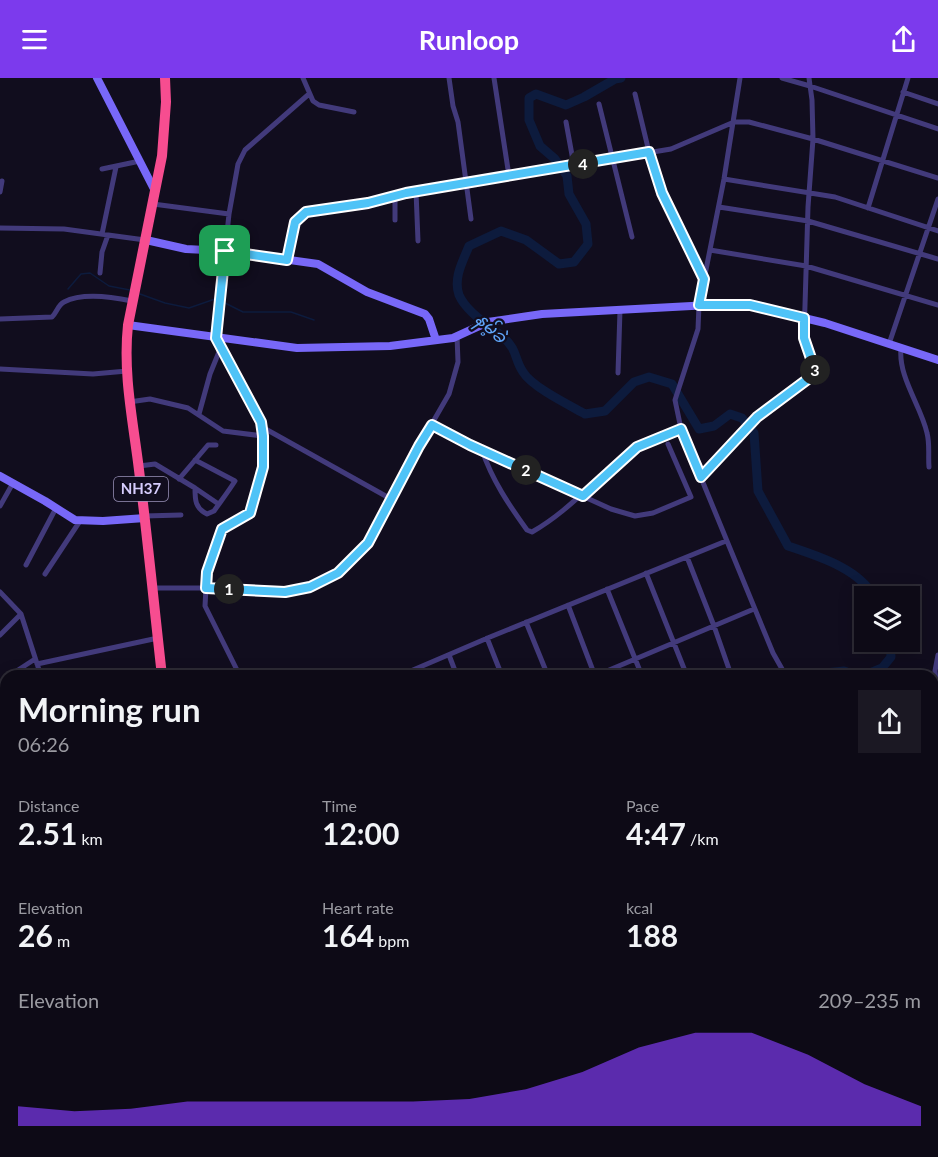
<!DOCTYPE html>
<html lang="en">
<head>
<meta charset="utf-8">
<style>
  :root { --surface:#0d0a16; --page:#1b1823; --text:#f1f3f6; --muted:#9a9aa1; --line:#2d2b35; --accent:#7c3aed }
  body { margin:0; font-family:Lato,"Noto Sans Myanmar",sans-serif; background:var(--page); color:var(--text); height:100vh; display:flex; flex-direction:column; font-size:22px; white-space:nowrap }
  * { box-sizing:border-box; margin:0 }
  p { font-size:20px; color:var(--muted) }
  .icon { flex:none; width:33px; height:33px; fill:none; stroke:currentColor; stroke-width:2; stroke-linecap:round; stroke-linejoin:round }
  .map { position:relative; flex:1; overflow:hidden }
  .drawer { position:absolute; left:0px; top:592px; width:939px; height:488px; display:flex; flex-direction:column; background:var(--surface); border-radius:18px 18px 0 0; box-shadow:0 3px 15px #0003,0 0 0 2px var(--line) }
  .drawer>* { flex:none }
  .buttons { position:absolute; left:854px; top:508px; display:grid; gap:12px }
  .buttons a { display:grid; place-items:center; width:66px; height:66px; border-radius:0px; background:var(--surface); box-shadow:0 3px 15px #0003,0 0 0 2px var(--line); font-size:30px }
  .pin { position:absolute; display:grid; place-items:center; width:51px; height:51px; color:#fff; margin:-26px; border-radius:12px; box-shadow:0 3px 9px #0006 }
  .km { position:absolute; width:30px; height:30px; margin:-15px; border-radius:50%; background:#222; color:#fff; font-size:16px; line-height:30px; text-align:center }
  .round { display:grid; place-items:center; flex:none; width:63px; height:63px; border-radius:0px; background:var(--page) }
  .overview { display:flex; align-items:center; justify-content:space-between; height:102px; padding:0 18px }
  h1 { font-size:33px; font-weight:700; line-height:45px }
  .stats { display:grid; grid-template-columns:repeat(3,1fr); gap:9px; height:102px; padding:6px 18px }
  .stats div { display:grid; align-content:center }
  .stats b { font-size:30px; font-weight:700 }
  .stats small { font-size:16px; font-weight:400 }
  .stats p { font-size:16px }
  .chart { height:168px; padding:12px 18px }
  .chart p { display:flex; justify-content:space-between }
  .chart svg { width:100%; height:108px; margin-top:6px; fill:var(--accent); opacity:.7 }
  header { display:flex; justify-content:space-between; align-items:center; height:78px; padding:0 18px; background:var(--accent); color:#fff; font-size:27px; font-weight:700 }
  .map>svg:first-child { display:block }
  .green { fill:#102627 }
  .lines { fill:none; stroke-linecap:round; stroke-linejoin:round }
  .stream { stroke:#0d1b3d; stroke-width:1.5 }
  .river { stroke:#0d1b3d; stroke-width:9 }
  .street { stroke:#423a7b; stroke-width:5 }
  .secondary { stroke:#7868f8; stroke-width:8 }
  .highway { stroke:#f74d90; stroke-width:10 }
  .route-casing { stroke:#fff; stroke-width:12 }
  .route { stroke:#4fc3f7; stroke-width:8 }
  .labels { text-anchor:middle; stroke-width:4.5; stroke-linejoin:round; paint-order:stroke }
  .shield { fill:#110d1e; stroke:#9b93ba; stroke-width:1.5 }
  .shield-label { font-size:15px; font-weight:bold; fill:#d6ccfd }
  .water-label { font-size:18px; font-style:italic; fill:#5fa4f8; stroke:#110d1e }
</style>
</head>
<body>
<header><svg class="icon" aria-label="menu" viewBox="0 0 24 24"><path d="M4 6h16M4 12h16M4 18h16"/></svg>Runloop<svg class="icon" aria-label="share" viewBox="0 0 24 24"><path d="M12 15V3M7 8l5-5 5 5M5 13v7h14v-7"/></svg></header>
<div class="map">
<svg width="938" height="1079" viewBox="0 0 938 1079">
  <rect width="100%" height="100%" fill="#110d1e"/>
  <!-- green -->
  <path class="green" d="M0,706L6,727V748L0,753V812Z"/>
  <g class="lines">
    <!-- stream -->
    <path class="stream" d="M68,211L81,196L90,195L109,208L130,212
      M140,216L165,225L189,230L215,221L219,222
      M223,224L243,234H291L314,242"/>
    <!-- river -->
    <path class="river" d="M621,0L615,1L584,19L566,27L536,16L529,20V42L540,68L555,81L567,98L569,116L586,146L588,166L574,184L559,186L526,162L501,153L469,168C463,183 453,200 459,217C467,235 489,247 503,259C518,272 514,281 523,294C532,309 569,327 585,336L605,333L634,304L649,299L672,306L699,351L714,348L730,336L742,340L754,355L758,413L788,468C817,478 859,490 874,519
      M797,598L844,593L857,598
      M863,598L882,590L891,579L890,564
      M179,1079V1074"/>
    <!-- street -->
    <path class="street" d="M303,0L313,23L319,27L354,34
      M449,0L453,28L458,44L471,141
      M494,0L509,98
      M740,0L724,101L699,227L698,251L675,322L681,351L773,575L786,598
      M782,0L810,8L938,51
      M903,14L938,26
      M635,16L649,74L662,115L704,201
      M599,26L632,159
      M566,44L574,88
      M102,91L140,83
      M724,101L835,119L938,153
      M416,113L418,163
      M0,114L2,103
      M395,118V142
      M153,126L229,136
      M719,129L808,143L938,181
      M868,130L908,0
      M0,150L64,151L145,162
      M102,156L116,89
      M710,172L806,188L938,227
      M287,182L295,144L306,134L368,125L406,115L671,71L734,44H749L813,61L938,100
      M100,195L102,174L108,157
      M0,241L52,239C57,234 58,227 64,224C83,214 113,219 132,223
      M889,266L938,121
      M901,270C898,299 921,328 927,355C930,366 928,378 929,389
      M0,291L93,296L127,293
      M618,295L620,232
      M129,324L150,321L188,330L223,353L263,358
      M199,336L210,296L221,269
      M432,347L470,367L611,431L635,438L653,435L691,419L668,366
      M262,349L391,421
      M482,372C492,402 509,427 527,452L532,454C571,432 598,397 634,372C647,362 666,357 681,351
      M139,388L155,386L195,410C195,422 195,430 207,436L214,433C221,423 228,414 235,403L195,382
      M701,399L757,339L816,295L804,260L808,129L813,61L812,22L809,0
      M179,401L208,367H216
      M195,410L217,425
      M0,428L13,405
      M144,438L181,437
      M687,479L714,548L729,591
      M26,487L56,430
      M646,495L687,598
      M45,496L80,443
      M153,510H206L285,514L311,509L337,495L368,465L419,368L449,316L458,284L457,258
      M607,511L642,598
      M0,514L21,536L41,598
      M568,527L595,598L754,531
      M526,544L548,598
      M0,557L21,536
      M487,560L502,598
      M449,577L457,598
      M938,577L935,593L938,619
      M37,586L158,560
      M9,598L35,581
      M202,598L236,592
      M240,598L205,528L206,510L207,494L222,451L250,435L263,389L264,374L262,349L216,260L229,136L238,86L245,72L309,16
      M399,598L490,559L726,463
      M0,605L6,601
      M0,628L6,645
      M933,659L938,656
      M933,716L938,713
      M933,726L938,733
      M933,786L938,791
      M933,823L938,821
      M933,832L938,841
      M0,874L6,872
      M933,936L938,943
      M0,966L6,967
      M349,1074L351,1079
      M35,1079L37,1074
      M68,1079L80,1074
      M638,1079L639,1074"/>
    <!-- secondary -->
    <path class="secondary" d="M97,0L155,113
      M146,162L186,171L225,173L318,186L367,214L425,236L429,241L436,262
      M128,247L297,270L390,268L453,260L488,244L542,236L710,227H750L825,245L938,282
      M0,398L45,423L75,442L103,443L145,440"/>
    <!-- highway -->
    <path class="highway" d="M162,598C154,527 147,455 138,384C132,338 123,293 128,247L162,78L166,24L165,0
      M96,1079L99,1074"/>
  </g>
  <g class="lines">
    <!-- route casing -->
    <g class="route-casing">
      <path id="route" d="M649,74L662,115L704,201L699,227H750L804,240V260L816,295L757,339L701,399L681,351L637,369L583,418L470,367L432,347L419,368L368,465L338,495L310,509L285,514L206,510L207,494L222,451L250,435L263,389V358L261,344L216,260L225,173L287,182L295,144L306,134L368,125L406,115Z"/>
    </g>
    <!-- route -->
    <use href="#route" class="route"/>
  </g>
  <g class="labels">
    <!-- shield labels -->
    <rect class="shield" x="114" y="399" width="54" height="24" rx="4.5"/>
    <g class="shield-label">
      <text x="141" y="416">NH37</text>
    </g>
    <!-- water labels -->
    <g class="water-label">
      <text transform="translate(491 250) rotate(43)" y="6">နမ့်ခဲ</text>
    </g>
  </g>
</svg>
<div class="buttons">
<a><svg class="icon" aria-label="layers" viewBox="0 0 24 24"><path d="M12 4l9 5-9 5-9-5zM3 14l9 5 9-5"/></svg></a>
</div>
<div class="pin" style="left:225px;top:173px;background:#1e9e55"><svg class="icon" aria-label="arrive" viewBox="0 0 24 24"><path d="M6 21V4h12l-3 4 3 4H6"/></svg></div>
<b class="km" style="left:229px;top:511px">1</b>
<b class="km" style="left:526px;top:392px">2</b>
<b class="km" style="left:815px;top:292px">3</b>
<b class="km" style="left:583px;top:86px">4</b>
<section class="drawer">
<div class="overview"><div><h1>Morning run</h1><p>06:26</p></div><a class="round"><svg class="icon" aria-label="share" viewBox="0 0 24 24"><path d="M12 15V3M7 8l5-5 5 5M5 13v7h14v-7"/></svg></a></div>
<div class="stats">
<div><p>Distance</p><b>2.51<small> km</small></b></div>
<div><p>Time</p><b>12:00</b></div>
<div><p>Pace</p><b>4:47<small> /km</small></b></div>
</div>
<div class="stats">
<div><p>Elevation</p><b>26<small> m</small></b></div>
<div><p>Heart rate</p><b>164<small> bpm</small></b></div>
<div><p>kcal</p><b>188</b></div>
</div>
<div class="chart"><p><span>Elevation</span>209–235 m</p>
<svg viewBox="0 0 160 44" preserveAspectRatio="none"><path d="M0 44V36L10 38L20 37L30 34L40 34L50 34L60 34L70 34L80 33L90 29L100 22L110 12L120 6L130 6L140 15L150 27L160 36V44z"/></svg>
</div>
</section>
</div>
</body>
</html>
